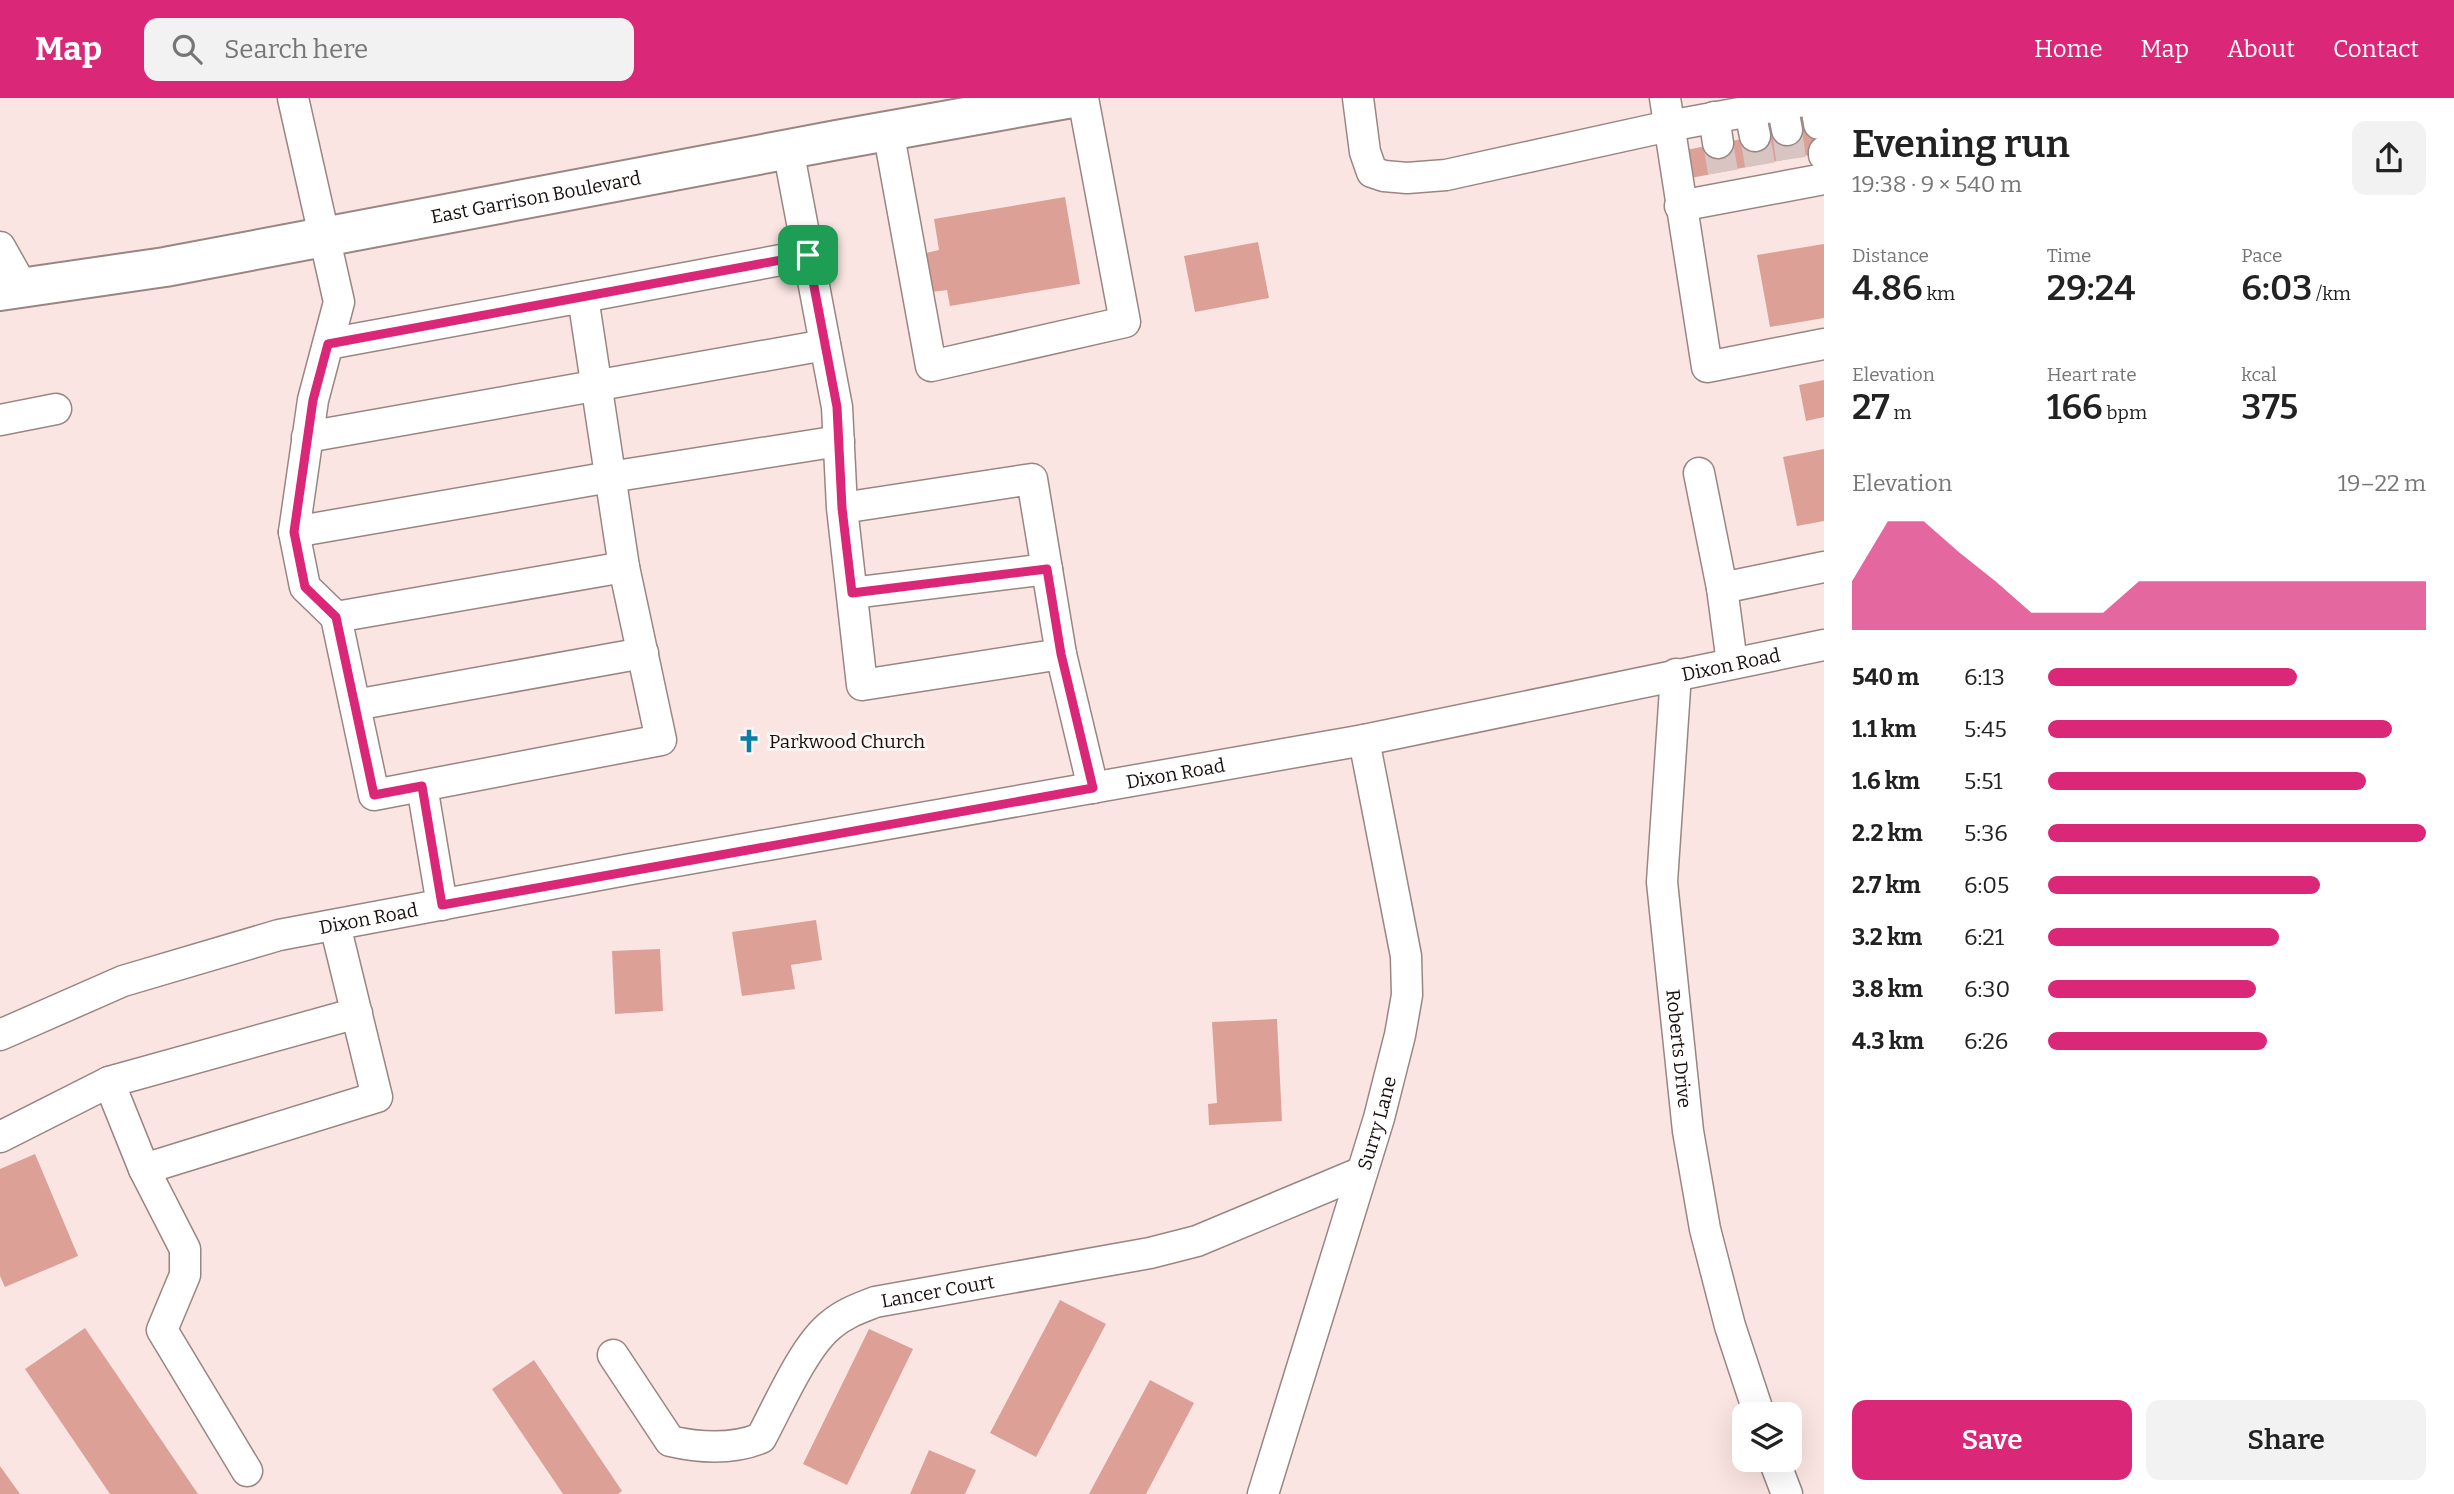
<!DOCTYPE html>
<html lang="en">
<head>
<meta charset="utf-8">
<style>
  :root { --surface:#fff; --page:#f2f2f2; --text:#222; --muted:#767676; --accent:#db2777 }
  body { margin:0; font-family:Bitter,serif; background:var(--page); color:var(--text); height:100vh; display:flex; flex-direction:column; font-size:26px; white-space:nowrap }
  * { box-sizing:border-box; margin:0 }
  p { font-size:23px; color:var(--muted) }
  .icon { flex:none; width:38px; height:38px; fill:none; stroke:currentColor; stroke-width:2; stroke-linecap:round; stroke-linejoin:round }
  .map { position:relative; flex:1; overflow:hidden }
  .drawer { display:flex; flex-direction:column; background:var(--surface); width:630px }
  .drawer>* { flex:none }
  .controls { position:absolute; left:1732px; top:1304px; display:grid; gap:14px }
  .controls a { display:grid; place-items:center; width:70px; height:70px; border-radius:14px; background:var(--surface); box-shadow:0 7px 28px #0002; font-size:35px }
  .pin { position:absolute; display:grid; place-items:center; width:60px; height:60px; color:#fff; margin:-30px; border-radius:14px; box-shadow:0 4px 10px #0006 }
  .round { display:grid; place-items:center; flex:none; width:74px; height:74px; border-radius:14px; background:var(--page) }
  .head { display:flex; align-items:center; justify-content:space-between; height:119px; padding:0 28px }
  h1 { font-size:38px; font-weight:600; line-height:52px }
  .figures { display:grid; grid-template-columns:repeat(3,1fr); gap:10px; height:119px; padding:7px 28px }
  .figures div { display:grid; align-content:center }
  .figures b { font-size:35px; font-weight:600 }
  .figures small { font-size:19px; font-weight:400 }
  .figures p { font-size:19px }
  .chart { height:196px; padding:14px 28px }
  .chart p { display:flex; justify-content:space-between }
  .chart svg { width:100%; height:126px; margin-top:7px; fill:var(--accent); opacity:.7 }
  .action { display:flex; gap:14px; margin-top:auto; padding:14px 28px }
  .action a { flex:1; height:80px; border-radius:14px; background:var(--accent); color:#fff; font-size:28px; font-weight:600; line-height:80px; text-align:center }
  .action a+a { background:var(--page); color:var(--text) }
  ul { padding:0 28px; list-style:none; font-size:23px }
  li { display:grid; grid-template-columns:112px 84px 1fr; align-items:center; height:52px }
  li i { height:18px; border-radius:9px; background:var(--accent) }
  header { display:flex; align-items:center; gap:42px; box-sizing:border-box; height:98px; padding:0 35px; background:var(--accent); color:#fff }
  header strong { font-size:33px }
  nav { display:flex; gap:38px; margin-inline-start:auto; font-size:24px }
  .search { width:490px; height:63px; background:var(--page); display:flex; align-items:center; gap:18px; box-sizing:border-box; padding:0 24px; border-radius:14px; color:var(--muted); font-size:26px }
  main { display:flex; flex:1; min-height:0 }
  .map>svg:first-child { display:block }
  .building { fill:#dda097 }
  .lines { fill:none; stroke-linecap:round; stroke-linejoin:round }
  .minor-tunnel { stroke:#d8c5c2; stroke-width:30; stroke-dasharray:30 15; stroke-linecap:butt }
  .minor-casing { stroke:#998683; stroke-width:33 }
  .major-casing { stroke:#998683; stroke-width:42 }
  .minor { stroke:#fff; stroke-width:30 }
  .major { stroke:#fff; stroke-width:38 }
  .route-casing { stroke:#fff; stroke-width:14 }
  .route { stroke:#db2777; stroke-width:9 }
  .labels { text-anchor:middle; stroke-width:6; stroke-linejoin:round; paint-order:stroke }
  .street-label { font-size:19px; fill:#17100f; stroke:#fef6f4 }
  .poi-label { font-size:19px; fill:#17100f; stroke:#fef6f4; text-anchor:start }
</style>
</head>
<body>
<header>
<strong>Map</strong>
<div class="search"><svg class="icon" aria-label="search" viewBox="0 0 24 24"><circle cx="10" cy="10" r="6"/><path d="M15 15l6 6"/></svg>Search here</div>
<nav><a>Home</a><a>Map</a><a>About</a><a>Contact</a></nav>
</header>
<main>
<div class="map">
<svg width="1824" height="1396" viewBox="0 0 1824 1396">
  <rect width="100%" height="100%" fill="#fae5e2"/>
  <!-- building -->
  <path class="building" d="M1824,25V54L1691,80L1686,52Z
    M1065,99L1080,186L950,208L947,192L932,194L926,155L939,152L934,121Z
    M1258,144L1269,200L1195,214L1184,158Z
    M1824,146V220L1770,229L1757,157Z
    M1824,282V319L1806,323L1799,287Z
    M1824,351V423L1797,428L1783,359Z
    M816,822L822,862L791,867L795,891L742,898L732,834Z
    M660,851L663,913L615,916L612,853Z
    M1277,921L1282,1023L1209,1027L1208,1006L1217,1005L1212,924Z
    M35,1056L78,1158L5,1189L0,1178V1071Z
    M1060,1202L1106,1226L1036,1359L990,1335Z
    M85,1230L198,1396H110L25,1271Z
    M869,1231L913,1251L847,1387L803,1366Z
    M534,1262L622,1393L618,1396H563L492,1291Z
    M1150,1282L1194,1305L1146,1396H1089Z
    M929,1352L976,1372L965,1396H910Z
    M0,1368L20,1396H0Z"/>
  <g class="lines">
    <!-- minor-tunnel -->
    <path class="minor-tunnel" d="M1787,32L1791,61
      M1755,38L1760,67
      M1718,45L1723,74"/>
    <!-- minor casing -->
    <g class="minor-casing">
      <g id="minor">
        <path d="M293,0L339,204L313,302L294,434L305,489L336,519L374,697L661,642L624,469L583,199L328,246"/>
        <path d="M1358,0L1365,54L1372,74L1384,78L1407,80L1446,77L1669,28L1820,0"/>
        <path d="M1665,0L1707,269L1824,246"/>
        <path d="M1815,1L1819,26"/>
        <path d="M1782,6L1787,32"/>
        <path d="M1750,13L1755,38"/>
        <path d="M1714,19L1718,45"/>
        <path d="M888,32L931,268L1125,224L1083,0"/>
        <path d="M788,51L837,309L842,410L862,587L1061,556L1032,381L842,410"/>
        <path d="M1824,54V57"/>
        <path d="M1680,108L1824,81"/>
        <path d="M0,149L23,190"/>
        <path d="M583,199L808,157"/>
        <path d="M0,322L56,311"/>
        <path d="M307,339L825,247"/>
        <path d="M1699,375L1722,490L1732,565"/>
        <path d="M294,434L610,379L839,343"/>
        <path d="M1722,490L1824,469"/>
        <path d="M852,495L1047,471"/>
        <path d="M336,519L624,469"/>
        <path d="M1061,556L1093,690"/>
        <path id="s1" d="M1676,576L1662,784L1688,1033L1705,1131L1730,1228L1759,1316"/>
        <path d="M355,607L643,555"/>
        <path d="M422,688L442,807"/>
        <path d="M335,827L377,999L144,1071L109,984L357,915"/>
        <path id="s2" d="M0,937L123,883L279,837L631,771L1364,642L1824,547"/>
        <path d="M0,1039L109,984"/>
        <path d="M144,1071L185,1151V1177L162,1232L247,1373"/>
        <path id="s3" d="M613,1257L670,1343C700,1350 732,1352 761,1340C778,1309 804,1247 832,1226C845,1215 860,1210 875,1204L1150,1155L1197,1143L1362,1074"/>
        <path d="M1774,1362L1787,1396"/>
        <path id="s4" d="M1263,1396L1379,1020L1400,937L1407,897L1406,858L1364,642"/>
      </g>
    </g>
    <!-- major casing -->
    <g class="major-casing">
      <g id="major">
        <path id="s5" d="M0,193L165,169L837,42L1072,0"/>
      </g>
    </g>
    <!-- minor -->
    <use href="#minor" class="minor"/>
    <!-- major -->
    <use href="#major" class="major"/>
  </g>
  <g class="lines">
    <!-- route casing -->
    <g class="route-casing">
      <path id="route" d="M808,157L837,309L842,410L852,495L1047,471L1061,556L1093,690L442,807L422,688L374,697L336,519L305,489L294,434L313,302L328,246Z"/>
    </g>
    <!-- route -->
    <use href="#route" class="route"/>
  </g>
  <!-- icons -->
  <defs>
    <g id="church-bare" transform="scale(1.89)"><path d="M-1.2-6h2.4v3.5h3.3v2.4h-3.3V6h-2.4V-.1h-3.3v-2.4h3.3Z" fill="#0b7ea6" stroke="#fef6f4" stroke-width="2.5" paint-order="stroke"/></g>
  </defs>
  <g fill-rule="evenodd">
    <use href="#church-bare" x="749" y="643"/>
  </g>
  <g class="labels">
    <!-- street labels -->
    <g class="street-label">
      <text dy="7" stroke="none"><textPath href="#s5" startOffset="544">East Garrison Boulevard</textPath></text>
      <text dy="7" stroke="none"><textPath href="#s2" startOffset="1774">Dixon Road</textPath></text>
      <text dy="7" stroke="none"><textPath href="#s2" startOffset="1208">Dixon Road</textPath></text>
      <text dy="7" stroke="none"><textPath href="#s2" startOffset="388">Dixon Road</textPath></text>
      <text dy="7" stroke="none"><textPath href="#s1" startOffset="376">Roberts Drive</textPath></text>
      <text dy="7" stroke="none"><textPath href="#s4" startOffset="388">Surry Lane</textPath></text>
      <text dy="7" stroke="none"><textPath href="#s3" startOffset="443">Lancer Court</textPath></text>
    </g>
    <!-- poi labels -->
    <g class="poi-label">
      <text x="769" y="650">Parkwood Church</text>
    </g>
  </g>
</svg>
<div class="controls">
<a><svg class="icon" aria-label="layers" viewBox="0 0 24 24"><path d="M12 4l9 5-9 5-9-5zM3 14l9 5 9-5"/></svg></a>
</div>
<div class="pin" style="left:808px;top:157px;background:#1e9e55"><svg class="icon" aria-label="arrive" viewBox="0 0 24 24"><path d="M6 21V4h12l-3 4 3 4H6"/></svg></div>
</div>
<section class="drawer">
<div class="head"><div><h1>Evening run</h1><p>19:38 · 9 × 540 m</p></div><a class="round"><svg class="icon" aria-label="share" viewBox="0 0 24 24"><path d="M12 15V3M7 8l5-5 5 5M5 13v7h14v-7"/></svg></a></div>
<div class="figures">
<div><p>Distance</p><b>4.86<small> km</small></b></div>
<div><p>Time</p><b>29:24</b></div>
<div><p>Pace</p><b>6:03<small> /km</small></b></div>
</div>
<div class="figures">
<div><p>Elevation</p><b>27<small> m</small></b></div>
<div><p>Heart rate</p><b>166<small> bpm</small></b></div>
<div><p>kcal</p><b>375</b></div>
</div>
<div class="chart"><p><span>Elevation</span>19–22 m</p>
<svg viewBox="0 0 160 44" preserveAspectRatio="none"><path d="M0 44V27L10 6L20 6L30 17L40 27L50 38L60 38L70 38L80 27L90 27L100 27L110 27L120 27L130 27L140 27L150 27L160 27V44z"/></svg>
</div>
<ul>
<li><b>540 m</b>6:13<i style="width:66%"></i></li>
<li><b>1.1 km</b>5:45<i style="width:91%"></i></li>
<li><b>1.6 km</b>5:51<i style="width:84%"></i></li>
<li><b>2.2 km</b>5:36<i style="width:100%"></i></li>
<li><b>2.7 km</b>6:05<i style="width:72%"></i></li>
<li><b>3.2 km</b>6:21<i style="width:61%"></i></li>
<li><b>3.8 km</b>6:30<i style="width:55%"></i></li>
<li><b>4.3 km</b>6:26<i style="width:58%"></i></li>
</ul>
<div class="action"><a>Save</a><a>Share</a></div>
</section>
</main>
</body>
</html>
